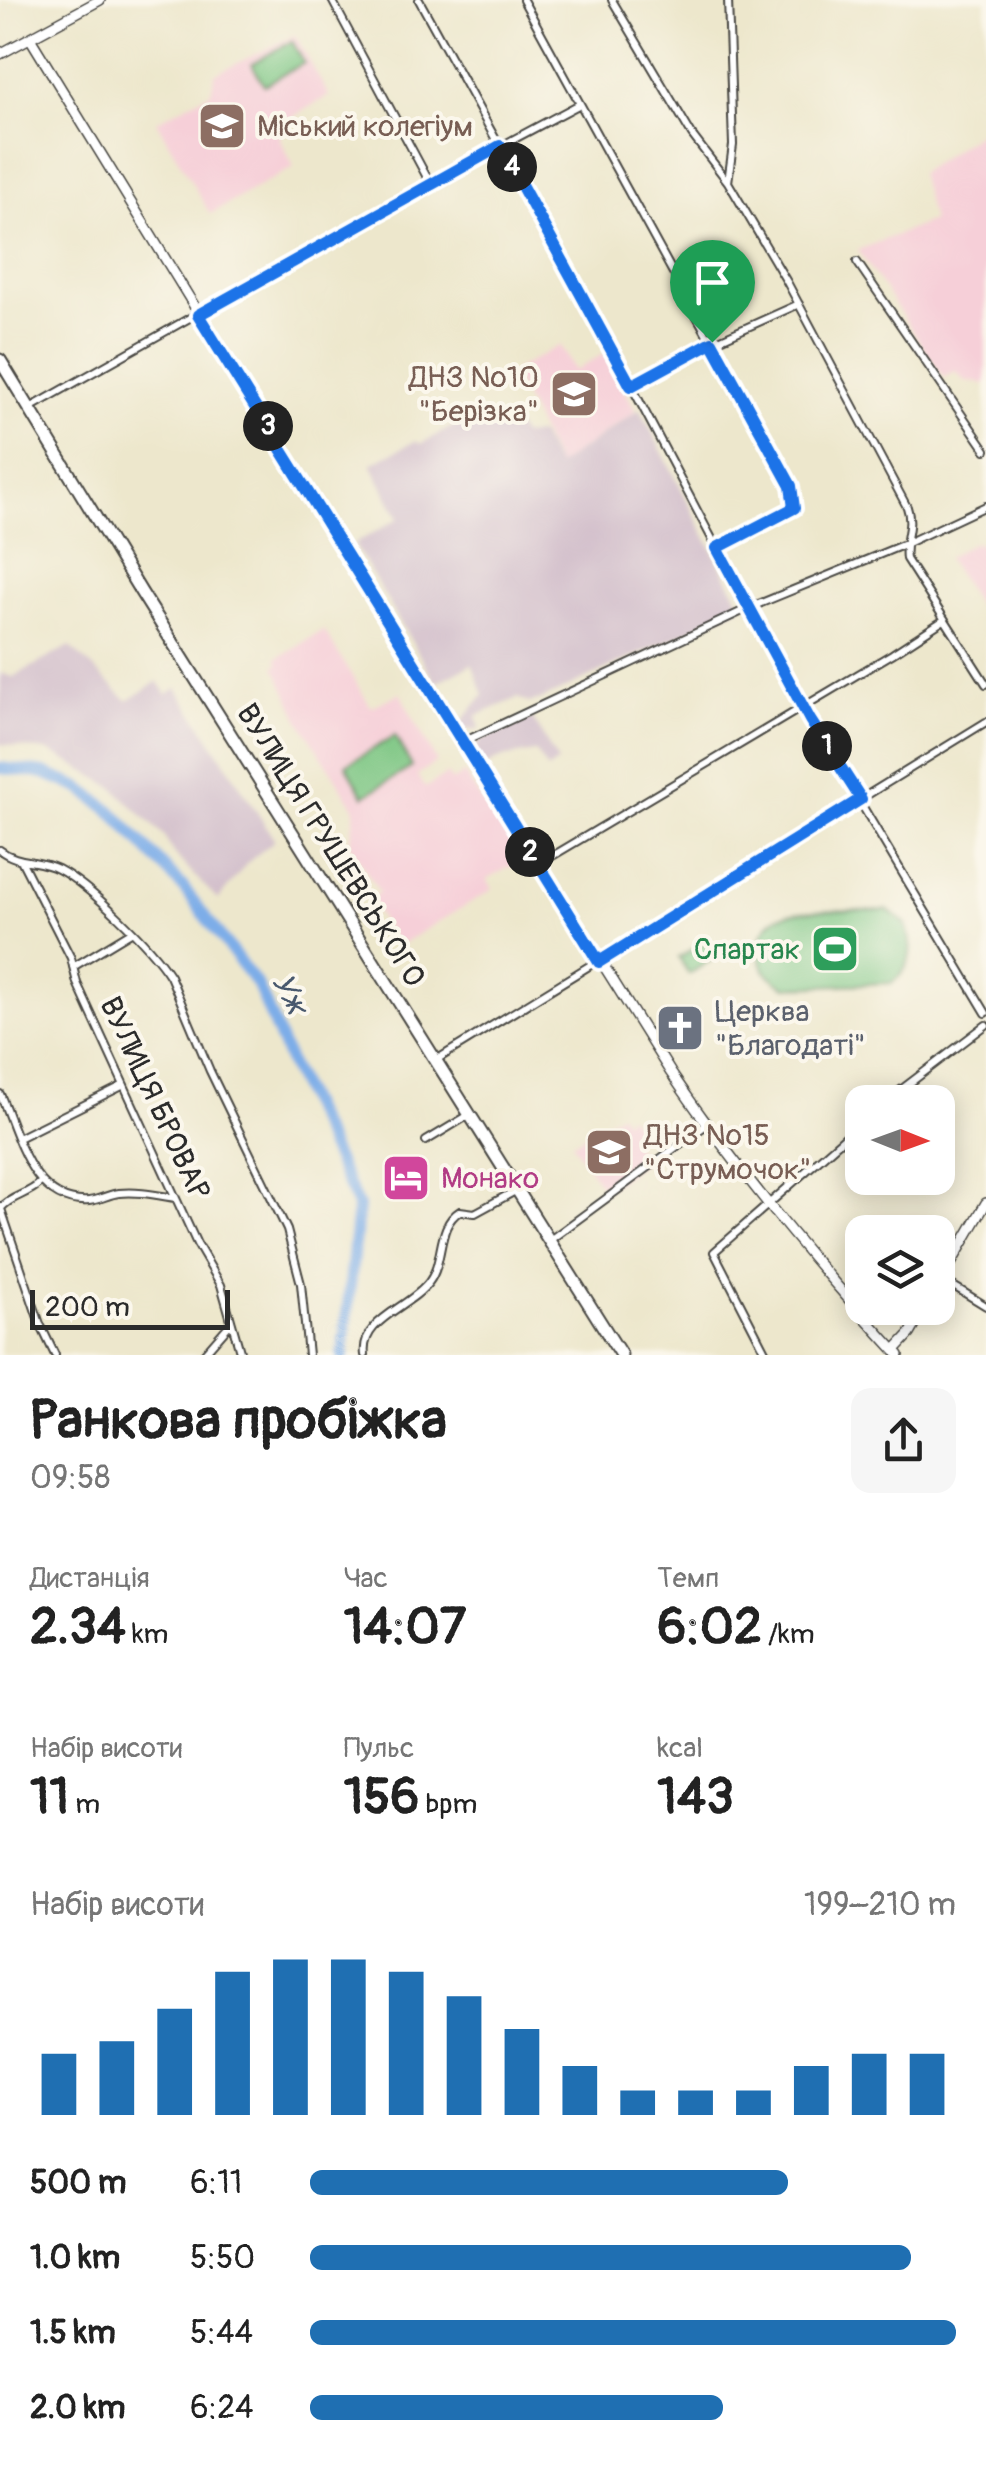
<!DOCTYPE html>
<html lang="uk">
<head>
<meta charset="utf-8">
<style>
  :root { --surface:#fff; --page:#f6f6f6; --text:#222; --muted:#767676; --accent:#1f6fb2 }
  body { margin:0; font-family:Pangolin,sans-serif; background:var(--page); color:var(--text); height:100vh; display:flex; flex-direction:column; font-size:38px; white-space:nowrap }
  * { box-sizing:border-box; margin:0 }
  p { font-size:32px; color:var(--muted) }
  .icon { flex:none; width:55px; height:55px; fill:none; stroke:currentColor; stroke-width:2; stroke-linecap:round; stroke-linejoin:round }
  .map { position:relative; height:1355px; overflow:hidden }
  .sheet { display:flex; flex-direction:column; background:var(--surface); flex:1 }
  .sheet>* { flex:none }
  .needle { width:65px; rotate:91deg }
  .tools { position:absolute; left:845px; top:1085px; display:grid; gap:20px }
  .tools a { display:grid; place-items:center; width:110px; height:110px; border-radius:20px; background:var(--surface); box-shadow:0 5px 25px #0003; font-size:50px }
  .scale { position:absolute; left:30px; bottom:25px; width:200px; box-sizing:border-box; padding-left:10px; border:5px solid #2b2b2b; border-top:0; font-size:28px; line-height:35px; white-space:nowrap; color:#2b2b2b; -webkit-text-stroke:8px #fbf7ec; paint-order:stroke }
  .pin { position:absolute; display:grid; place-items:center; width:85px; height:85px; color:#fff; margin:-102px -42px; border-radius:50% 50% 50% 0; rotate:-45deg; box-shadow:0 0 10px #0007 }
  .pin .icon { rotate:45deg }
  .km { position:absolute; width:50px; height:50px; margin:-25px; border-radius:50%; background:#222; color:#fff; font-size:28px; line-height:50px; text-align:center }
  .round { display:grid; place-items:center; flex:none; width:105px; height:105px; border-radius:20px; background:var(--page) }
  .headline { display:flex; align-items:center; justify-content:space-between; height:170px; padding:0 30px }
  h1 { font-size:55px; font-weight:800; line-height:75px }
  .figures { display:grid; grid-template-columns:repeat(3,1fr); gap:15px; height:170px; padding:10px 30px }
  .figures div { display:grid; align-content:center }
  .figures b { font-size:50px; font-weight:800 }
  .figures small { font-size:28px; font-weight:400 }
  .figures p { font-size:28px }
  .chart { height:280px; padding:20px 30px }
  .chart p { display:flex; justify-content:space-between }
  .chart svg { width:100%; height:180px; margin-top:10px; stroke:var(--accent); stroke-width:6 }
  ul { padding:0 30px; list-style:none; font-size:32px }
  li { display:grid; grid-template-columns:160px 120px 1fr; align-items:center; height:75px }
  li i { height:25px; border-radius:12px; background:var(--accent) }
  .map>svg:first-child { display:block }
  .built { fill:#f6cfd8 }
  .industrial { fill:#d1bdca }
  .green { fill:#7dc683; stroke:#547857; stroke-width:2.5 }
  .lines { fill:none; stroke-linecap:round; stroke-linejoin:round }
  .river { stroke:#7dade8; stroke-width:12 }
  .minor-casing { stroke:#484743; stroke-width:10 }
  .tertiary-casing { stroke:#484743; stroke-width:12 }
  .trunk-casing { stroke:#484743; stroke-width:15 }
  .minor { stroke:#fff; stroke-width:6 }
  .tertiary { stroke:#fff; stroke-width:9 }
  .trunk { stroke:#fff; stroke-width:11 }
  .route-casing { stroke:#fff; stroke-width:20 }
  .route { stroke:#1a73e8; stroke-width:12 }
  .labels { text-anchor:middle; stroke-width:8; stroke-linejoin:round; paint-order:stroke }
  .education-label { font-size:30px; fill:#785e54; stroke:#fbf7ec; text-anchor:start }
  .street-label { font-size:30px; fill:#2b2b2b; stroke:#fbf7ec }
  .leisure-label { font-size:30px; fill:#27864d; stroke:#fbf7ec; text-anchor:end }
  .worship-label { font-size:30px; fill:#5b616d; stroke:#fbf7ec; text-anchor:start }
  .hotel-label { font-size:30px; fill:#b23c85; stroke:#fbf7ec; text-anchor:start }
  .water-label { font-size:32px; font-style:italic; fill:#48586d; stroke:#fbf7ec }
</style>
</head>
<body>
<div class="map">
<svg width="986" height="1355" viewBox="0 0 986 1355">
  <rect width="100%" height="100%" fill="#fbf7ec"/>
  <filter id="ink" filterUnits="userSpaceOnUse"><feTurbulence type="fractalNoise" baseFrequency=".01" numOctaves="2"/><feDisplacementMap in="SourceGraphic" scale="20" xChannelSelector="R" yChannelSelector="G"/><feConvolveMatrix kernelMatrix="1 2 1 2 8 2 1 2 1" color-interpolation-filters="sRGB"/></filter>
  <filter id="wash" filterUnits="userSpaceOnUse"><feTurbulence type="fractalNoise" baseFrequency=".0048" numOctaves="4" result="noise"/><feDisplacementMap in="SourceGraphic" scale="40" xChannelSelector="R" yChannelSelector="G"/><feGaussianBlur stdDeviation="2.25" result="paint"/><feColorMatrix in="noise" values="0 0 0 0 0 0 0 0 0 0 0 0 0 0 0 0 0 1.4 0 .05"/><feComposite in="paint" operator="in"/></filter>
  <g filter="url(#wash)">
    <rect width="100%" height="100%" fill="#ede7cc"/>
    <!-- built -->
    <path class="built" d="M295,35L329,96L297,114L281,131L280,139L294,167L210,214L156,121L211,92L215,74Z
      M986,128V384L965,381L955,371L944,378L858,250L932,221L919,173Z
      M560,345L575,371L605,353L636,411L557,466L512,372Z
      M972,543L986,544V618L947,558Z
      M324,630L371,707L400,693L437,762L417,775L425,788L447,774L452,781L464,773L492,816L498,813L527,858L487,879L493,889L398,946L369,900L379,892L350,845L355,809L300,721L275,667L279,664L276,659Z
      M620,1113L624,1120L629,1115L638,1129L629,1136L645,1161L604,1191L572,1143Z"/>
    <!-- industrial -->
    <path class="industrial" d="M640,409L742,606L539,701L528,703L518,698L476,716L480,729L462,730L458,726L484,695L472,664L436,683L354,544L399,518L371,464L417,440L420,444L456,425L515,424L522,436L539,434L557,466Z
      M70,646L128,701L158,681L167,694L177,688L275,840L247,863L218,900L174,854L163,835L113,787L51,752L0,744V673L13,677Z
      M532,717L558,762L547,770L536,752L501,758L482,768L475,752L479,741Z"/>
    <!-- green -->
    <path class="green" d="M292,41L304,63L264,85L252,64Z
      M395,736L412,767L364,796L346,765Z
      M887,910L905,923C914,946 913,969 891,983L787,987C772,980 760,969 759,952C759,936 767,919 784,915C810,908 858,911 887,910Z
      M707,940L717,956L689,974L679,958Z"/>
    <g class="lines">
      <!-- river -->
      <path class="river" d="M0,768L44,773L80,788L110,810L183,887L258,986L291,1066L358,1206L343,1355"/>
    </g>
  </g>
  <g filter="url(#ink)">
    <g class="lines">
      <!-- minor casing -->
      <g class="minor-casing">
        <path id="minor" d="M332,0L430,183
          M419,0L631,385L780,668L986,1013
          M523,0L794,493V508L790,511L717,548
          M612,0L692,135L728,182L787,282L907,507C914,527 903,540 906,559L986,684
          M728,0L733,145L728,182
          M857,262L986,450
          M631,385L712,343L799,304
          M30,408L381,210L580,104
          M463,742L749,608L905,544L986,506
          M0,850C17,864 39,859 58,869C90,886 150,945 170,976L210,1071L287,1230L301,1284L308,1355
          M22,862L71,958L77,983L197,1244L221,1285L241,1355
          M539,864L892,654L944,620
          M73,967L131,932
          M436,1060L986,722
          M0,1094C18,1135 32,1205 89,1201C100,1200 109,1194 119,1193C138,1191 156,1195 175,1198
          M885,1102L986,1025
          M18,1138L124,1085
          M426,1141L469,1115
          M0,1206L40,1324L55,1355
          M1,1208C12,1195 28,1195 40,1183
          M550,1240L706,1125
          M942,1279L986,1306
          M203,1355L230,1324
          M365,1355C360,1319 410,1308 429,1282C445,1261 436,1226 460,1211L475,1213L517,1190
          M767,1355L714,1252L862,1122"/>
      </g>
      <!-- tertiary casing -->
      <g class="tertiary-casing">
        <path id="tertiary" d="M30,38L364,583L671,1073C738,1172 818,1267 899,1355
          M0,54L100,0
          M938,1286L986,1203
          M895,1350L910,1334L925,1308"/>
      </g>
      <!-- trunk casing -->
      <g class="trunk-casing">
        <path id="trunk" d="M0,360L141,592L621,1355"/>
      </g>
      <!-- minor -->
      <use href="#minor" class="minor"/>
      <!-- tertiary -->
      <use href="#tertiary" class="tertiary"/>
      <!-- trunk -->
      <use href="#trunk" class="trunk"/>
    </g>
  </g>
  <g class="lines" filter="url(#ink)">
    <!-- route casing -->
    <g class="route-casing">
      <path id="route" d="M500,146L631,386L712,342L791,486L794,508L717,548L810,720L861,799L599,962L198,315Z"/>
    </g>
    <!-- route -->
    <use href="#route" class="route"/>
  </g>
  <!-- icons -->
  <defs>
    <g id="school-square" transform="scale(2.5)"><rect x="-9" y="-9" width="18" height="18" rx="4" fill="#8d6e63" stroke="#fbf7ec"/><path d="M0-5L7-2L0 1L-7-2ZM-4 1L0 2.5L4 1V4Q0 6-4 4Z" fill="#fff"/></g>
    <g id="stadium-square" transform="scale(2.5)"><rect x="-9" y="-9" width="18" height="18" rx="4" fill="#2e9e5b" stroke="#fbf7ec"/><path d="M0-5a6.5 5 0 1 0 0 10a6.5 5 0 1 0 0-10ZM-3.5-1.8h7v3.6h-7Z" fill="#fff"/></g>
    <g id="church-square" transform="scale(2.5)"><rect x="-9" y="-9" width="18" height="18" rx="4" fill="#6b7280" stroke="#fbf7ec"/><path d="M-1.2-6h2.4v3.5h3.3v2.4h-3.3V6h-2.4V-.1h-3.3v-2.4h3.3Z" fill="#fff"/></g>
    <g id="hotel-square" transform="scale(2.5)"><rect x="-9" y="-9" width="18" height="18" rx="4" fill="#d1479c" stroke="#fbf7ec"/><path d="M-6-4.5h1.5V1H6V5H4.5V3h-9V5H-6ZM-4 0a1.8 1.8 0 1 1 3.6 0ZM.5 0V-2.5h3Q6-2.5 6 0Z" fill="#fff"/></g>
  </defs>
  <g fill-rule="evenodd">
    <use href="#school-square" x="222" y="126"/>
    <use href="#school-square" x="574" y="394"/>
    <use href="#stadium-square" x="835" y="949"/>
    <use href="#church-square" x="680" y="1028"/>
    <use href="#school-square" x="609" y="1152"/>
    <use href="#hotel-square" x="406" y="1178"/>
  </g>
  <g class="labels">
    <!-- education labels -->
    <g class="education-label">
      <text x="257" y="136">Міський колегіум</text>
      <text x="539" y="387" text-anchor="end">ДНЗ №10<tspan x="539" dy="34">"Берізка"</tspan></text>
      <text x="644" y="1145">ДНЗ №15<tspan x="644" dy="34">"Струмочок"</tspan></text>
    </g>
    <!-- street labels -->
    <g class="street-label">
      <text transform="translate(331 845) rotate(58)" y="10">ВУЛИЦЯ ГРУШЕВСЬКОГО</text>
      <text transform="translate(155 1098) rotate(65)" y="10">ВУЛИЦЯ БРОВАР</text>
    </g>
    <!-- leisure labels -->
    <g class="leisure-label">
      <text x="800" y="959">Спартак</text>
    </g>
    <!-- worship labels -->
    <g class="worship-label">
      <text x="715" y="1021">Церква<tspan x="715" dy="34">"Благодаті"</tspan></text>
    </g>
    <!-- hotel labels -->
    <g class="hotel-label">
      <text x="441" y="1188">Монако</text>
    </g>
    <!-- water labels -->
    <g class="water-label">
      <text transform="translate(290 993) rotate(63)" y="11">Уж</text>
    </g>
  </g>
</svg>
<div class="tools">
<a><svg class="needle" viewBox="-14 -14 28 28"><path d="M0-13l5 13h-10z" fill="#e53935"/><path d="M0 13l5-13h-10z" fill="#767676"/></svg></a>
<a><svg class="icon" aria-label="layers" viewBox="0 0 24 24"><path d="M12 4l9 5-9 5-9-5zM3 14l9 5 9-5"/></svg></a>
</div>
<div class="scale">200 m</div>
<div class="pin" style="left:712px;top:342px;background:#1e9e55"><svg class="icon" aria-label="arrive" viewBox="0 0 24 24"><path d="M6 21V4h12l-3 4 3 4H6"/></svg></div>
<b class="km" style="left:827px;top:746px">1</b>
<b class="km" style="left:530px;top:852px">2</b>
<b class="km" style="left:268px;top:426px">3</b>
<b class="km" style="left:512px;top:167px">4</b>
</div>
<section class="sheet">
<div class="headline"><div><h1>Ранкова пробіжка</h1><p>09:58</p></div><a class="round"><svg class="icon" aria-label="share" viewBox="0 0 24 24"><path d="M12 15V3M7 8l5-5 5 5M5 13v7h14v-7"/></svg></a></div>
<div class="figures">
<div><p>Дистанція</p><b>2.34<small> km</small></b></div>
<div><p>Час</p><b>14:07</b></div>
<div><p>Темп</p><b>6:02<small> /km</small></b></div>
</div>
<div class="figures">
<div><p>Набір висоти</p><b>11<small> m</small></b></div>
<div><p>Пульс</p><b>156<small> bpm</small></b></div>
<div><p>kcal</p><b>143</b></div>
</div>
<div class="chart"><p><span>Набір висоти</span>199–210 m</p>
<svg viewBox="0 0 160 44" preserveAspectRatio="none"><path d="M5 44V29M15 44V26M25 44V18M35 44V9M45 44V6M55 44V6M65 44V9M75 44V15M85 44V23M95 44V32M105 44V38M115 44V38M125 44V38M135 44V32M145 44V29M155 44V29"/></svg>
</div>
<ul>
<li><b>500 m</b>6:11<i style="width:74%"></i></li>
<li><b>1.0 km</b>5:50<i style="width:93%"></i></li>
<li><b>1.5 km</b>5:44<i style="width:100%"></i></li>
<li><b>2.0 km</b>6:24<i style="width:64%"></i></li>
</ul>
</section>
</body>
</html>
